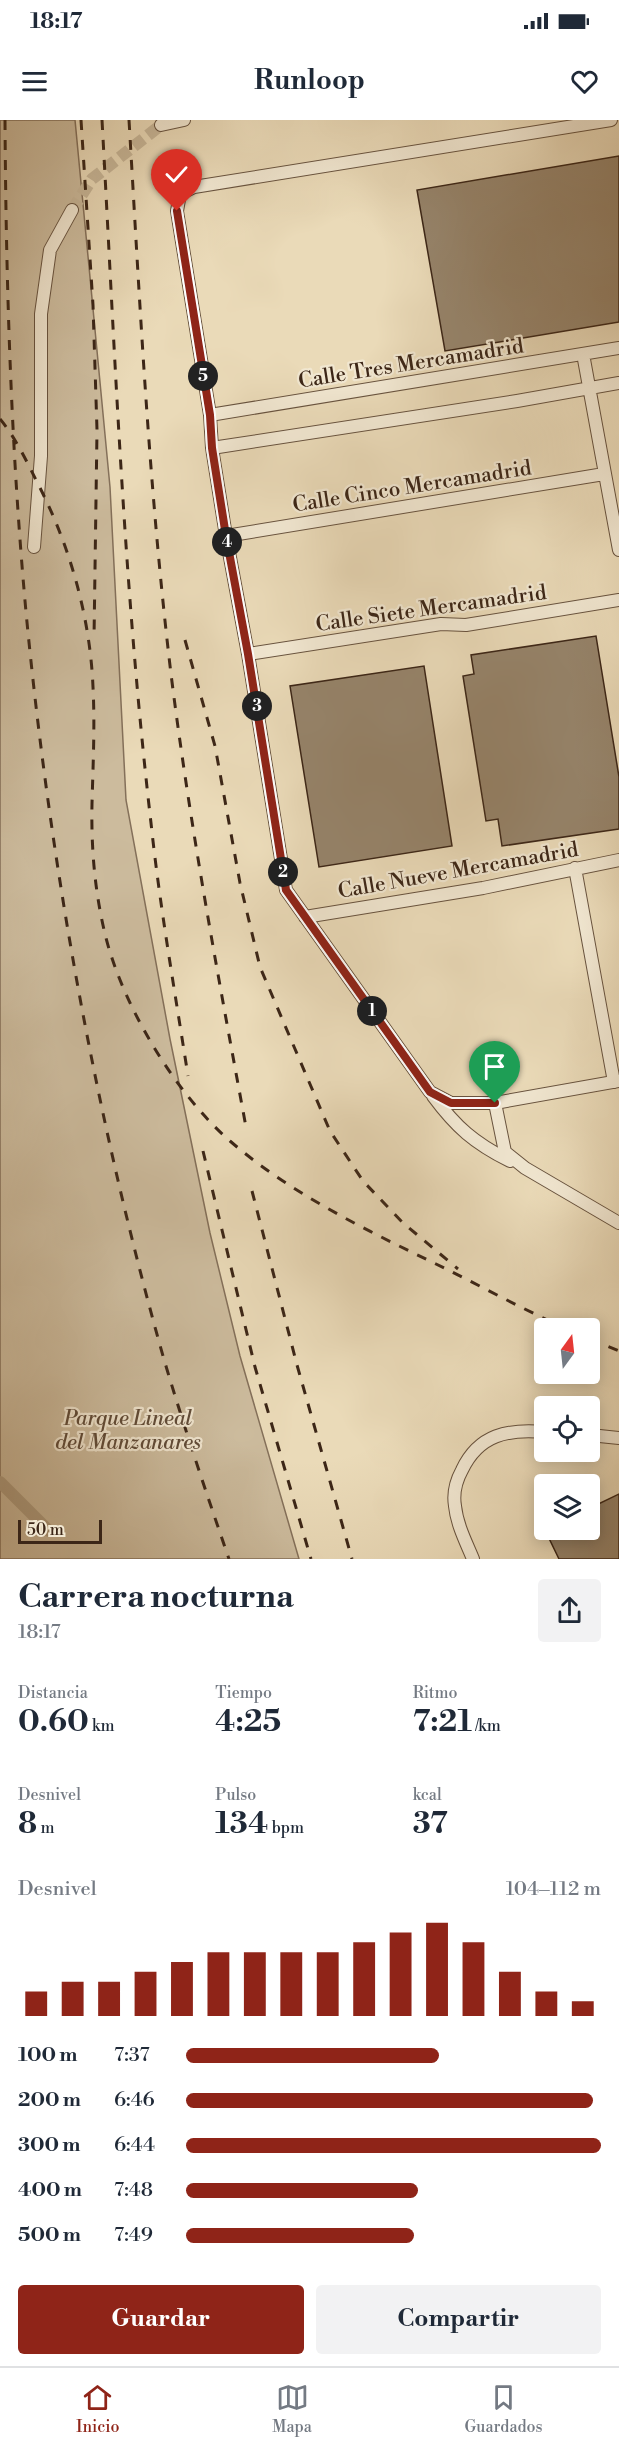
<!DOCTYPE html>
<html lang="es">
<head>
<meta charset="utf-8">
<style>
  :root { --surface:#fff; --page:#f2f2f3; --text:#1f2937; --muted:#747a83; --line:#e0e1e3; --accent:#8f2418 }
  body { margin:0; font-family:"Libre Bodoni",serif; background:var(--page); color:var(--text); height:100vh; display:flex; flex-direction:column; font-size:22px; white-space:nowrap }
  * { box-sizing:border-box; margin:0 }
  p { font-size:20px; color:var(--muted) }
  .icon { flex:none; width:33px; height:33px; fill:none; stroke:currentColor; stroke-width:2; stroke-linecap:round; stroke-linejoin:round }
  .map { position:relative; height:1439px; overflow:hidden }
  .drawer { display:flex; flex-direction:column; background:var(--surface); flex:1 }
  .drawer>* { flex:none }
  .needle { width:39px; rotate:15deg }
  .tools { position:absolute; left:534px; top:1198px; display:grid; gap:12px }
  .tools a { display:grid; place-items:center; width:66px; height:66px; border-radius:6px; background:var(--surface); box-shadow:0 3px 15px #0003; font-size:30px }
  .scale { position:absolute; left:18px; bottom:15px; width:84px; box-sizing:border-box; padding-left:6px; border:3px solid #3c2617; border-top:0; font-size:16px; line-height:21px; white-space:nowrap; color:#3c2617; -webkit-text-stroke:4px #f1e7d1; paint-order:stroke }
  .pin { position:absolute; display:grid; place-items:center; width:51px; height:51px; color:#fff; margin:-62px -26px; border-radius:50% 50% 50% 0; rotate:-45deg; box-shadow:0 0 6px #0007 }
  .pin .icon { rotate:45deg }
  .km { position:absolute; width:30px; height:30px; margin:-15px; border-radius:50%; background:#222; color:#fff; font-size:16px; line-height:30px; text-align:center }
  .round { display:grid; place-items:center; flex:none; width:63px; height:63px; border-radius:6px; background:var(--page) }
  .headline { display:flex; align-items:center; justify-content:space-between; height:102px; padding:0 18px }
  h1 { font-size:33px; font-weight:800; line-height:45px }
  .stats { display:grid; grid-template-columns:repeat(3,1fr); gap:9px; height:102px; padding:6px 18px }
  .stats div { display:grid; align-content:center }
  .stats b { font-size:30px; font-weight:800 }
  .stats small { font-size:16px; font-weight:400 }
  .stats p { font-size:16px }
  .chart { height:168px; padding:12px 18px }
  .chart p { display:flex; justify-content:space-between }
  .chart svg { width:100%; height:108px; margin-top:6px; stroke:var(--accent); stroke-width:6 }
  .cta { display:flex; gap:12px; margin-top:auto; padding:12px 18px }
  .cta a { flex:1; height:69px; border-radius:6px; background:var(--accent); color:#fff; font-size:24px; font-weight:800; line-height:69px; text-align:center }
  .cta a+a { background:var(--page); color:var(--text) }
  ul { padding:0 18px; list-style:none; font-size:20px }
  li { display:grid; grid-template-columns:96px 72px 1fr; align-items:center; height:45px }
  li i { height:15px; border-radius:8px; background:var(--accent) }
  .status { display:flex; justify-content:space-between; align-items:center; height:42px; padding:0 30px; background:var(--surface); direction:ltr }
  .status svg { height:16px; fill:currentColor }
  header { display:flex; justify-content:space-between; align-items:center; height:78px; padding:0 18px; background:var(--surface); font-size:27px; font-weight:800 }
  .tab-bar { display:flex; justify-content:space-around; align-items:center; height:84px; border-top:2px solid var(--line); background:var(--surface); font-size:16px; color:var(--muted) }
  .tab-bar a { display:grid; justify-items:center; gap:3px }
  .tab-bar .current { color:var(--accent) }
  .map>svg:first-child { display:block }
  .green { fill:#ccbb9d; stroke:#84705a; stroke-width:1.5 }
  .lines { fill:none; stroke-linecap:round; stroke-linejoin:round }
  .canal { stroke:#af9d81; stroke-width:12 }
  .building { fill:#96846b; stroke:#3c2617; stroke-width:1.5 }
  .minor-tunnel { stroke:#c7b698; stroke-width:12; stroke-dasharray:12 6; stroke-linecap:butt }
  .minor-casing { stroke:#68533f; stroke-width:14 }
  .minor { stroke:#f1e7d1; stroke-width:12 }
  .rail { stroke:#3c2617; stroke-width:3; stroke-dasharray:10 10; stroke-linecap:butt }
  .route-casing { stroke:#fff; stroke-width:12 }
  .route { stroke:#8f2418; stroke-width:8 }
  .labels { text-anchor:middle; stroke-width:4.5; stroke-linejoin:round; paint-order:stroke }
  .street-label { font-size:21px; fill:#3c2617; stroke:#f1e7d1 }
  .park-label { font-size:21px; font-style:italic; fill:#604b38; stroke:#f1e7d1 }
</style>
</head>
<body>
<div class="status"><b>18:17</b><svg viewBox="0 0 49 12"><path d="M0 12V9h3v3zM5 12V6h3v6zM10 12V3h3v9zM15 12V0h3v12zM26 1h20v11H26zM47 4h2v5h-2z"/></svg></div>
<header><svg class="icon" aria-label="menu" viewBox="0 0 24 24"><path d="M4 6h16M4 12h16M4 18h16"/></svg>Runloop<svg class="icon" aria-label="heart" viewBox="0 0 24 24"><path d="M12 20l-8-8c-3-5 5-10 8-4 3-6 11-1 8 4z"/></svg></header>
<div class="map">
<svg width="619" height="1439" viewBox="0 0 619 1439">
  <rect width="100%" height="100%" fill="#eadab8"/>
  <filter id="stains"><feTurbulence type="fractalNoise" baseFrequency=".00333" numOctaves="4"/><feColorMatrix values="0 0 0 0 .2 0 0 0 0 .09 0 0 0 0 .02 0 0 0 .5 -.17"/></filter>
  <radialGradient id="worn" r=".72"><stop offset=".6" stop-color="#630" stop-opacity="0"/><stop offset="1" stop-color="#630" stop-opacity=".3"/></radialGradient>
  <!-- green -->
  <path class="green" d="M0,0H75L110,367L126,680L170,919L210,1113L240,1236L299,1439H0Z"/>
  <g class="lines">
    <!-- canal -->
    <path class="canal" d="M0,1362L49,1411"/>
  </g>
  <!-- building -->
  <path class="building" d="M619,36V202L445,231L417,70Z
    M596,516L619,657V709L502,726L498,699L486,701L463,556L474,554L471,535Z
    M424,546L452,726L319,747L290,566Z
    M619,1374V1439H559L545,1410H590V1388Z"/>
  <g class="lines">
    <!-- minor-tunnel -->
    <path class="minor-tunnel" d="M72,90L92,59L161,5"/>
    <!-- minor casing -->
    <g class="minor-casing">
      <path id="minor" d="M611,0L194,67L180,74L177,91L210,295L212,328L226,416L248,534L286,770L430,972L451,983H495L619,961
        M161,5L184,0
        M583,234L619,430
        M210,295L619,228
        M212,328L517,281L619,263
        M226,416L604,354
        M34,427L41,336V194L50,130L72,90
        M248,534L441,504L466,505L619,480
        M575,748L614,962
        M305,797L483,768L619,740
        M433,976C456,1007 474,1023 510,1041
        M495,983L505,1032L525,1048L619,1103
        M590,1315L619,1318
        M473,1439C466,1422 457,1405 455,1386C453,1374 456,1361 462,1350C479,1314 508,1309 544,1312"/>
    </g>
    <!-- minor -->
    <use href="#minor" class="minor"/>
    <!-- rail -->
    <path class="rail" d="M5,0C6,164 11,328 26,492C50,743 95,994 163,1236C183,1304 206,1372 229,1439
      M81,0L93,185L97,310L94,519
      M102,0C115,234 124,470 151,703C160,788 175,872 188,956
      M129,0C140,185 149,370 171,554C190,706 218,856 246,1007
      M0,299C15,317 26,340 36,360C69,423 90,495 93,567C95,606 93,645 92,684C91,729 95,774 106,818C124,888 176,974 230,1021C290,1073 364,1109 436,1144C479,1165 522,1189 567,1209
      M185,520L215,626L240,763L260,847L330,1011L363,1061L402,1102L458,1149
      M203,1031L255,1247L311,1439
      M252,1071L297,1245L352,1439
      M590,1219L619,1231"/>
  </g>
  <g class="lines">
    <!-- route casing -->
    <g class="route-casing">
      <path id="route" d="M177,91L210,295L212,328L226,416L248,534L286,770L430,972L451,983H495"/>
    </g>
    <!-- route -->
    <use href="#route" class="route"/>
  </g>
  <g class="labels">
    <!-- street labels -->
    <g class="street-label">
      <text transform="translate(411 243) rotate(-9)" y="7">Calle Tres Mercamadrid</text>
      <text transform="translate(412 366) rotate(-9)" y="7">Calle Cinco Mercamadrid</text>
      <text transform="translate(431 488) rotate(-8)" y="7">Calle Siete Mercamadrid</text>
      <text transform="translate(458 750) rotate(-10)" y="7">Calle Nueve Mercamadrid</text>
    </g>
    <!-- park labels -->
    <g class="park-label">
      <text x="128" y="1305">Parque Lineal<tspan x="128" dy="24">del Manzanares</tspan></text>
    </g>
  </g>
  <rect width="100%" height="100%" filter="url(#stains)"/>
  <rect width="100%" height="100%" fill="url(#worn)"/>
</svg>
<div class="tools">
<a><svg class="needle" viewBox="-14 -14 28 28"><path d="M0-13l5 13h-10z" fill="#e53935"/><path d="M0 13l5-13h-10z" fill="#747a83"/></svg></a>
<a><svg class="icon" aria-label="locate" viewBox="0 0 24 24"><circle cx="12" cy="12" r="6"/><path d="M12 2v4M12 18v4M2 12h4M18 12h4"/></svg></a>
<a><svg class="icon" aria-label="layers" viewBox="0 0 24 24"><path d="M12 4l9 5-9 5-9-5zM3 14l9 5 9-5"/></svg></a>
</div>
<div class="scale">50 m</div>
<div class="pin" style="left:495px;top:983px;background:#1e9e55"><svg class="icon" aria-label="arrive" viewBox="0 0 24 24"><path d="M6 21V4h12l-3 4 3 4H6"/></svg></div>
<div class="pin" style="left:177px;top:91px;background:#d93025"><svg class="icon" aria-label="check" viewBox="0 0 24 24"><path d="M5 12l5 5 9-10"/></svg></div>
<b class="km" style="left:372px;top:891px">1</b>
<b class="km" style="left:283px;top:752px">2</b>
<b class="km" style="left:257px;top:586px">3</b>
<b class="km" style="left:227px;top:422px">4</b>
<b class="km" style="left:203px;top:256px">5</b>
</div>
<section class="drawer">
<div class="headline"><div><h1>Carrera nocturna</h1><p>18:17</p></div><a class="round"><svg class="icon" aria-label="share" viewBox="0 0 24 24"><path d="M12 15V3M7 8l5-5 5 5M5 13v7h14v-7"/></svg></a></div>
<div class="stats">
<div><p>Distancia</p><b>0.60<small> km</small></b></div>
<div><p>Tiempo</p><b>4:25</b></div>
<div><p>Ritmo</p><b>7:21<small> /km</small></b></div>
</div>
<div class="stats">
<div><p>Desnivel</p><b>8<small> m</small></b></div>
<div><p>Pulso</p><b>134<small> bpm</small></b></div>
<div><p>kcal</p><b>37</b></div>
</div>
<div class="chart"><p><span>Desnivel</span>104–112 m</p>
<svg viewBox="0 0 160 44" preserveAspectRatio="none"><path d="M5 44V34M15 44V30M25 44V30M35 44V26M45 44V22M55 44V18M65 44V18M75 44V18M85 44V18M95 44V14M105 44V10M115 44V6M125 44V14M135 44V26M145 44V34M155 44V38"/></svg>
</div>
<ul>
<li><b>100 m</b>7:37<i style="width:61%"></i></li>
<li><b>200 m</b>6:46<i style="width:98%"></i></li>
<li><b>300 m</b>6:44<i style="width:100%"></i></li>
<li><b>400 m</b>7:48<i style="width:56%"></i></li>
<li><b>500 m</b>7:49<i style="width:55%"></i></li>
</ul>
<div class="cta"><a>Guardar</a><a>Compartir</a></div>
</section>
<nav class="tab-bar">
<a class="current"><svg class="icon" aria-label="home" viewBox="0 0 24 24"><path d="M3 11l9-7 9 7M6 9v11h12V9"/></svg>Inicio</a>
<a><svg class="icon" aria-label="map" viewBox="0 0 24 24"><path d="M3 6l6-2 6 2 6-2v14l-6 2-6-2-6 2zM9 4v14M15 6v14"/></svg>Mapa</a>
<a><svg class="icon" aria-label="saved" viewBox="0 0 24 24"><path d="M7 4h10v16l-5-4-5 4z"/></svg>Guardados</a>
</nav>
</body>
</html>
